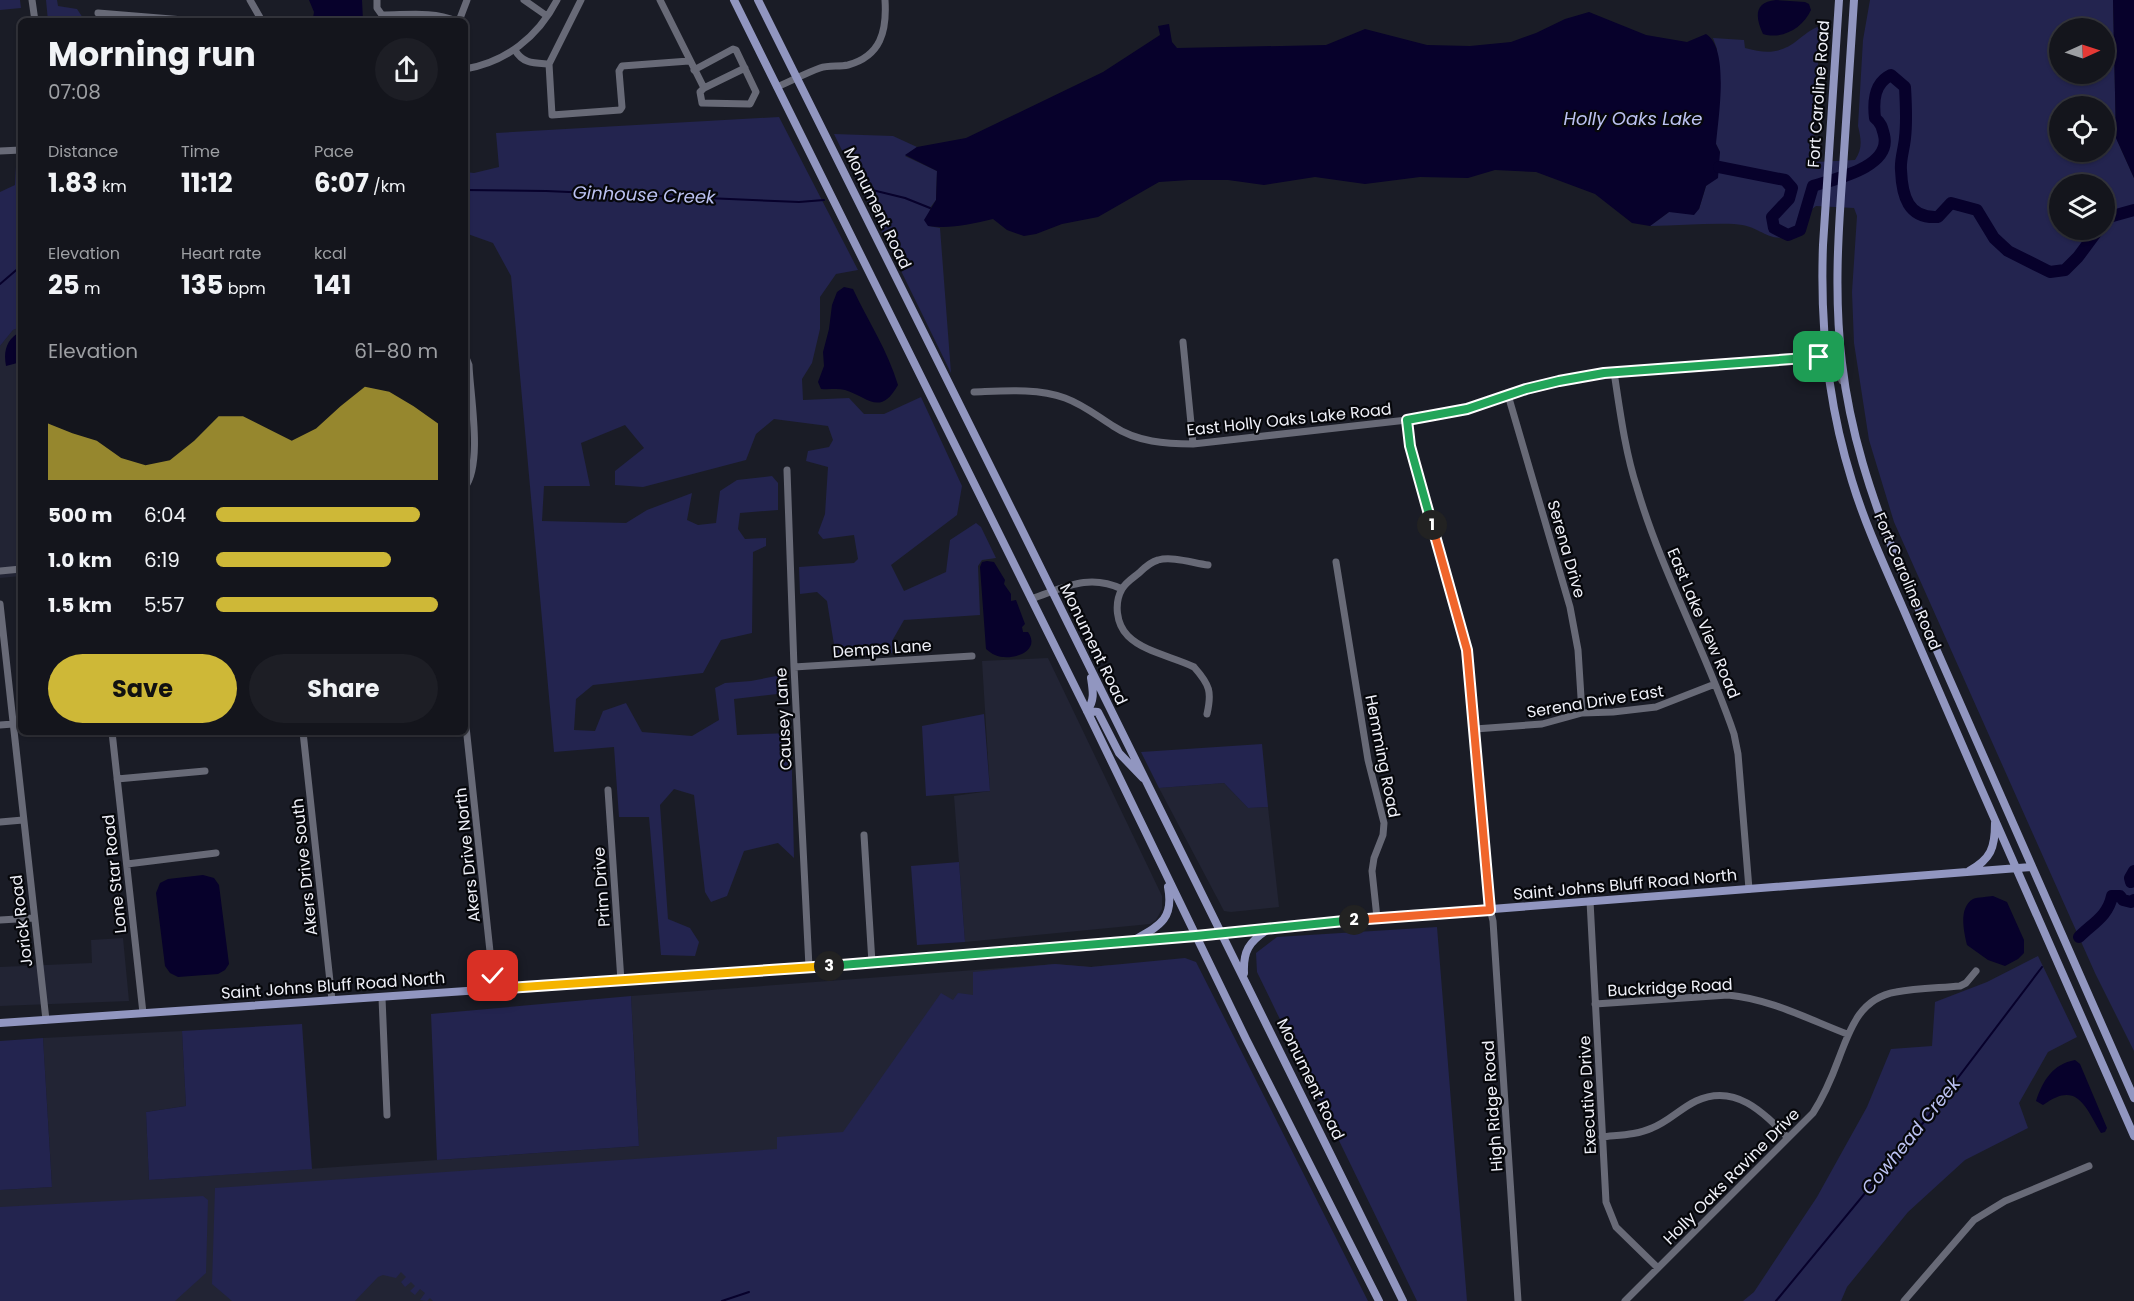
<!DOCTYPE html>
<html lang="en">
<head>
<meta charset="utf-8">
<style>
  :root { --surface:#14151c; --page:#1d1e25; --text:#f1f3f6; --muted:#9d9fa3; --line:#33343b; --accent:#ceb837 }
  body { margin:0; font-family:Poppins,sans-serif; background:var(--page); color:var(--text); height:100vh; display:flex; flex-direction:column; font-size:22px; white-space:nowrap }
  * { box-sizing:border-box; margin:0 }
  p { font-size:20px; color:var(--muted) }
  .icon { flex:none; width:33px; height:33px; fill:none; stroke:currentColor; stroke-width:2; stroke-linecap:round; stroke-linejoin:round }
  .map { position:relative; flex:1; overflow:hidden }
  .sheet { position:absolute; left:18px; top:18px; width:450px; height:717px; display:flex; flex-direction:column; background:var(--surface); border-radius:9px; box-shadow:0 2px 4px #0004,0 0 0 2px var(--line) }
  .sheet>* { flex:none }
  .needle { width:39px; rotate:87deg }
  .buttons { position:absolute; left:2049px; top:18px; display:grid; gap:12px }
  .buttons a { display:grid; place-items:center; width:66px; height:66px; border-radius:50%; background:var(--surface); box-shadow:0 2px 4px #0004,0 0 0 2px var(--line); font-size:30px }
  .pin { position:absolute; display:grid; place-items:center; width:51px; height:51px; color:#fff; margin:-26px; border-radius:12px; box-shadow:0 3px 9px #0006 }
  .km { position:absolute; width:30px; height:30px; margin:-15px; border-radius:50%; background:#222; color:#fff; font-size:16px; line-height:30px; text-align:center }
  .round { display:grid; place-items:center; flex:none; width:63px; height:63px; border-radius:32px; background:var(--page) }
  .overview { display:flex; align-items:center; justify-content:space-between; height:102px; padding:0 30px }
  h1 { font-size:33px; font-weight:700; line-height:45px }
  .stats { display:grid; grid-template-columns:repeat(3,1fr); gap:9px; height:102px; padding:6px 30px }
  .stats div { display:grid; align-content:center }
  .stats b { font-size:26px; font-weight:700 }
  .stats small { font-size:16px; font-weight:400 }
  .stats p { font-size:16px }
  .chart { height:168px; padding:12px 30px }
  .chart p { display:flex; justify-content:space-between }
  .chart svg { width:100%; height:108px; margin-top:6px; fill:var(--accent); opacity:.7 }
  .action { display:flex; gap:12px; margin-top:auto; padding:12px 30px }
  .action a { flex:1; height:69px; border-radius:36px; background:var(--accent); color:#111; font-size:24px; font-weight:700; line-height:69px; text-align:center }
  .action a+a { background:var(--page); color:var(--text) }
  ul { padding:0 30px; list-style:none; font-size:20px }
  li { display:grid; grid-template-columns:96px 72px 1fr; align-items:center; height:45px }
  li i { height:15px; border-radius:8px; background:var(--accent) }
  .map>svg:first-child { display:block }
  .built { fill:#222434 }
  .green { fill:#23244f; fill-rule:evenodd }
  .water { fill:#07012b }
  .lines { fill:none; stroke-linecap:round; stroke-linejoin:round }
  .stream { stroke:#07012b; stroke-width:2 }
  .river { stroke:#07012b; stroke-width:12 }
  .minor { stroke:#686a77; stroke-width:7 }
  .major { stroke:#9196c0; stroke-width:8 }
  .split-1-casing { stroke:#fff; stroke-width:12 }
  .split-2-casing { stroke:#fff; stroke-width:12 }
  .split-3-casing { stroke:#fff; stroke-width:12 }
  .split-4-casing { stroke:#fff; stroke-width:12 }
  .split-1 { stroke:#22a559; stroke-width:8 }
  .split-2 { stroke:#f0652b; stroke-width:8 }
  .split-3 { stroke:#22a559; stroke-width:8 }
  .split-4 { stroke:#f5b400; stroke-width:8 }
  .labels { text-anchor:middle; stroke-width:4.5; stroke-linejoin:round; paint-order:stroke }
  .street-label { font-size:16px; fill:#eff0f8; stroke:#06070b }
  .water-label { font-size:18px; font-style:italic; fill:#bcc2f2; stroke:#06070b }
</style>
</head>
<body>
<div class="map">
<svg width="2134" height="1301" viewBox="0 0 2134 1301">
  <rect width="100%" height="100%" fill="#1a1c26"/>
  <!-- built -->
  <path class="built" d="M21,327V576L0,578V346L13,330Z
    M1048,658L1162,896V909L1156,920L1150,924L965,942L954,796L990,791L982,661Z
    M1224,783L1248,808L1268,807L1279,907L1231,912L1224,911L1159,788Z
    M123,938L129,1001L0,1006V967L92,963L91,940Z
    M1055,964L1091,967L1110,965L996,1301H0V1190L52,1187L43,1038L182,1031L186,1106L146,1112L149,1180L639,1146L631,996Z"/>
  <!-- green -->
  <path class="green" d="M0,0H20L21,8L0,10Z
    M46,0H57L58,6L77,9L85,21H48Z
    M1870,0H2113L2116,138L2134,178V1051L2095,973L1894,522L1869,440L1854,343L1852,292L1857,216L1854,208L1816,206C1806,212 1806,221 1804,232C1765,248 1767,226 1734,224C1706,223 1677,226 1650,226L1669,212L1699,209L1706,186L1720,152L1716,144L1717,49L1713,38L1744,40L1745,48C1767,54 1781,54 1799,39C1808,32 1814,27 1824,25L1827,33L1824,44L1819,46L1813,157L1817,162L1855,160C1863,149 1861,138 1858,126L1863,40ZM2060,28H2104V74H2060ZM2060,106H2104V152H2060ZM2060,184H2104V230H2060Z
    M779,117L858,270L836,274L820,297V329L812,363L802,379L803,400L849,398L864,414H884L921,397L962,486L957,515L891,565L904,591L946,572L950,540L976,523L981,527L996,558L982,560L978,566L980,615L904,620L892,641V653L836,657L827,601L817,592L800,594L799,567L854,563L858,559L854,535L823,539L818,533L825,514L828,467L806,461L808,451L829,447L833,440L828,426L774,419L756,434L746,460L643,487L615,485V471L644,448L625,425L581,443L590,486H544L542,521L626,523L647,510L692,493L687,520L698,525L716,523L720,491L737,480L772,476L778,483V510L740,513L738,529L745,539L766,538V546L753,552L752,633L721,640L703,673L593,685L576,699L574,730L595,731L603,711L626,703L642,732L692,736L719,720L715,688L725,683L751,681L781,675L786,679V693L734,699L737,735L791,733L794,858L778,843L744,851L727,896L711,902L705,892L694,795L674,789L660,805L668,919L690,928L699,942L695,956L661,955L649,817H619L614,747L554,752L511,276L493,243L465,233V172L474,173L499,167L496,133Z
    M834,134L893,136L917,147L905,156L937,171L936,200L930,208L929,226L940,228L951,373Z
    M21,165V327L13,330L0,346V192L15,185L16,166Z
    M984,714L990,791L926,796L922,726Z
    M1262,744L1268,807L1248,808L1224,783L1159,788L1141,752Z
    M959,862L965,942L917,945L911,866Z
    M1437,927L1467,1301H1417L1257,972L1256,953L1277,937Z
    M2038,956L2077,1037L2048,1052L2019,1103L2028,1128L1965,1160L1908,1212L1847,1287L1841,1301H1743L1754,1292L1817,1197L1867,1107L1891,1049L1932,1046L1935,1002L1987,982Z
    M1185,958L1196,962L1368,1301H433L430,1298L427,1301L420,1300L425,1293L420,1289L415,1295L410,1291L415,1286L411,1282L405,1287L401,1282L406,1277L401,1272L396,1278L383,1275L378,1277L355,1301H232L212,1284L215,1188L777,1149V1137L843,1132L941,993L953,1000L958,993L973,995V972L1055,964L1091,967Z
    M631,996L639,1146L437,1160L431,1014Z
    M302,1024L312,1169L149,1180L146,1112L186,1106L182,1031Z
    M43,1038L52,1187L0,1190V1041Z
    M203,1196L208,1200L206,1273L175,1301H0V1207Z"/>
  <!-- water -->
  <path class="water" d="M309,0H362L363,21H308L313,18L314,12Z
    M1776,0L1805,2L1809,4L1811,10C1803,28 1782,40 1763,34C1755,17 1754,2 1776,0Z
    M2113,0H2134V178L2116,138Z
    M1589,12L1646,35L1687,42L1706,34C1730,48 1718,120 1716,144L1720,152L1718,178L1706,186L1699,209L1694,215L1669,212L1650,226L1632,223L1595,194L1536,172L1495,170L1468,178L1420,177L1365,184L1315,177L1264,185L1228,180H1189L1159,182L1098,217L1062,224L1036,234L1024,236L1007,230L993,219C971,224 951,229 928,226L924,220L936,200L937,171L905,155L917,147L966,138L1103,72L1160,35L1158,26L1169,24L1172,42L1177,48L1326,45L1365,29L1427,45L1470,46L1511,42L1536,33L1565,19Z
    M844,287L853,289C868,321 888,351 898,385C880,417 868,397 845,390C837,388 829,390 821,389L818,382L824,366L823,352L829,329L832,305L837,292Z
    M21,331V362L6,366C3,350 7,339 21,331Z
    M987,561L994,562L1005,580L1004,584L1011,594V601L1016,600L1025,624L1022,627L1023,632H1028C1042,652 1010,662 995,655C992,654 989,651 986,649L980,567L982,562Z
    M203,875L214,878L219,885L229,964L225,970L218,974L178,977L170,973L165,966L156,893L160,883L168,879Z
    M1993,896L2007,902L2024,940V953L2018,959L2005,966L1988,960L1967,945C1964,932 1958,908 1973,899C1978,897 1988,897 1993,896Z
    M2075,1060L2080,1064L2107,1128L2105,1132L2101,1133C2085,1106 2077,1080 2043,1105L2036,1101C2043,1080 2053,1064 2075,1060Z"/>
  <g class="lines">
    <!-- stream -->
    <path class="stream" d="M860,187L905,198L930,208
      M465,190L546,191L799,202L824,200
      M0,284L21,266
      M722,1301L749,1292
      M1776,1301L1932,1112L2042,967"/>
    <!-- river -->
    <path class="river" d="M1719,167L1785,180L1792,188L1789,199L1772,217L1774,228L1788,235L1800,230L1813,186C1835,179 1892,167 1884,135C1882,127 1881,123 1875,118C1873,101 1874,83 1891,75L1905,87C1906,104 1907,121 1905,138C1904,149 1900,160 1901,170C1902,196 1908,219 1938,217L1951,203L1977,210L1994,238L2008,251L2050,272L2065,270L2078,257L2098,230
      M2104,222L2109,217L2134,210
      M2134,871L2130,878L2131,882L2134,881
      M2079,937C2093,923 2108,916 2112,896H2120L2123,900L2131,902L2134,900"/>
    <!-- minor -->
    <path class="minor" d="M32,0L35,21
      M250,0L262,21
      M377,0V8L382,15C409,15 431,11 457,21
      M524,0L547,16
      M581,0L549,64L552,115L620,110L622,107L619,71L622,66L689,61
      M660,0L704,88
      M98,13L196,21
      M459,21L467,0
      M515,50C523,64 534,63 549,64
      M465,69C506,62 538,37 557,0
      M694,70L733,49L736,50L756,92L750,104L702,103L700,92L704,88L745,68
      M777,87C791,81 806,73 820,68C829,65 839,67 848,65C881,56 887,31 885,0
      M0,151L21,150
      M1183,342L1193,444
      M465,355L469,365C470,395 483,463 465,487
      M1614,372C1620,411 1625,451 1637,488C1662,573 1706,651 1734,734L1738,754L1749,889
      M974,392C1003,391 1037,388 1065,398C1084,405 1097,416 1113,426C1137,442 1166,444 1193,444L1407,420L1467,409L1525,389L1604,373L1827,356L1834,361L1842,381
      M1508,395L1570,607L1578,650L1582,713
      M1407,420L1410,446L1467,650L1488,901L1493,921L1518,1301
      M787,470L794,667L809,967
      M1336,562L1368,760L1384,823L1383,835L1374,858L1372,871L1377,918
      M0,571L21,569
      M1031,599C1064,588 1088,573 1122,589
      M0,604L46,1020
      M794,667L972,656
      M1207,714C1212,692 1210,685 1194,667C1174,657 1144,652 1128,636C1116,624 1114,603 1122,589C1126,582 1133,578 1139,573C1144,568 1150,562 1158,560C1172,556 1193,563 1208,565
      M465,717L494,989
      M0,725L13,724
      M1475,729L1542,724L1582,713L1613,712L1656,707L1715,684
      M112,732L143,1013
      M303,732L332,1000
      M117,779L205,771
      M608,790L621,981
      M0,822L23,820
      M864,835L872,963
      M127,864L216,853
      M1590,901L1606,1202L1616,1227L1658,1268
      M0,920L34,918
      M382,998L387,1115
      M1595,1004L1728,995C1770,999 1808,1019 1847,1034
      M1602,1137C1619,1135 1637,1135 1652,1128C1668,1122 1681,1108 1696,1101C1735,1083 1763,1112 1788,1138
      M1625,1301L1813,1113C1824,1096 1832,1077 1839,1058C1850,1029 1860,998 1896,992C1917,988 1939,988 1960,986L1966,983L1976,971
      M1904,1301L1974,1220L2005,1201L2089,1166"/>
    <!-- major -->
    <path class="major" d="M734,0L1087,711L1246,1039L1379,1301
      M758,0C974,433 1190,867 1403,1301
      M1839,0L1823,245C1820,325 1828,405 1852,481C1865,524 1884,565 1902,606C1928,666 1954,726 1980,786C2032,902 2082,1020 2134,1136
      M1854,0C1850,56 1847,112 1843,168C1838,233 1834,298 1842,363C1850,432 1871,496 1897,560L2134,1098
      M1087,711L1098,712L1119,753L1143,778
      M1087,711C1095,700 1093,691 1091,678
      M1969,871C1991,859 1995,848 1995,823
      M1136,939C1161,925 1174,918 1168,887
      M1244,973C1243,951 1249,942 1267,930
      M0,1023L872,963L1196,936L1377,918L2031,867"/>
  </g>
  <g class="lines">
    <!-- split-1 casing -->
    <g class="split-1-casing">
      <path id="split-1" d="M1432,525L1410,446L1407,420L1467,409L1526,389L1559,381L1604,373L1819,357"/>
    </g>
    <!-- split-2 casing -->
    <g class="split-2-casing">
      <path id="split-2" d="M1354,920L1490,910L1467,650L1432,525"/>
    </g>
    <!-- split-3 casing -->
    <g class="split-3-casing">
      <path id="split-3" d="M829,966L1196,936L1354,920"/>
    </g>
    <!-- split-4 casing -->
    <g class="split-4-casing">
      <path id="split-4" d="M493,976L494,989L829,966"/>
    </g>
    <!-- split-1 -->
    <use href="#split-1" class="split-1"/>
    <!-- split-2 -->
    <use href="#split-2" class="split-2"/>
    <!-- split-3 -->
    <use href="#split-3" class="split-3"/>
    <!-- split-4 -->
    <use href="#split-4" class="split-4"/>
  </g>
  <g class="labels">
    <!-- street labels -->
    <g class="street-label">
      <text transform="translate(1818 94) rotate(-86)" y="6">Fort Caroline Road</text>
      <text transform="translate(878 208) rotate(64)" y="6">Monument Road</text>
      <text transform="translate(1289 419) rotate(-6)" y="6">East Holly Oaks Lake Road</text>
      <text transform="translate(1567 549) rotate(74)" y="6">Serena Drive</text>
      <text transform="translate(1908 581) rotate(67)" y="6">Fort Caroline Road</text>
      <text transform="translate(1704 623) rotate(67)" y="6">East Lake View Road</text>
      <text transform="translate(1094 644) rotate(64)" y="6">Monument Road</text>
      <text transform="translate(882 648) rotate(-4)" y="6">Demps Lane</text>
      <text transform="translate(1595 701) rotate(-9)" y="6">Serena Drive East</text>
      <text transform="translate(783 719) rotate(-93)" y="6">Causey Lane</text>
      <text transform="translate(1383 756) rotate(79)" y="6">Hemming Road</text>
      <text transform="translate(467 855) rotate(-96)" y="6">Akers Drive North</text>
      <text transform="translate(304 867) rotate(-96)" y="6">Akers Drive South</text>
      <text transform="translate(114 874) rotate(-96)" y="6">Lone Star Road</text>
      <text transform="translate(1625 884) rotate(-5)" y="6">Saint Johns Bluff Road North</text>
      <text transform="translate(601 887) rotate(-94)" y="6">Prim Drive</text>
      <text transform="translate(21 921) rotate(-97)" y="6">Jorick Road</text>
      <text transform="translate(333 985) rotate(-4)" y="6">Saint Johns Bluff Road North</text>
      <text transform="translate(1670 987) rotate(-3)" y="6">Buckridge Road</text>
      <text transform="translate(1311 1079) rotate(64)" y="6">Monument Road</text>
      <text transform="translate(1587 1095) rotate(-93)" y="6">Executive Drive</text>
      <text transform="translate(1492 1106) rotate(-94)" y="6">High Ridge Road</text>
      <text transform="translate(1731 1176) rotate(-45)" y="6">Holly Oaks Ravine Drive</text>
    </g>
    <!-- water labels -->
    <g class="water-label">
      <text x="1633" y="125">Holly Oaks Lake</text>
      <text transform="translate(644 195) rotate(2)" y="6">Ginhouse Creek</text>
      <text transform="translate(1911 1136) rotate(-51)" y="6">Cowhead Creek</text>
    </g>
  </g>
</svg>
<div class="buttons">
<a><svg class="needle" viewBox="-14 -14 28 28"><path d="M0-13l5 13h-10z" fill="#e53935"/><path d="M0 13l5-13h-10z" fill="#9d9fa3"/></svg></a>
<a><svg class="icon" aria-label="locate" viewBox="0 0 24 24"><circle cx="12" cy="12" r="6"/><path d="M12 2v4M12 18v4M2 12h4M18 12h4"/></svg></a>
<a><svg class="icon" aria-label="layers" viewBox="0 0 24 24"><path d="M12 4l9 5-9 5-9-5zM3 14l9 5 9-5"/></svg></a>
</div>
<div class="pin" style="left:1819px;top:357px;background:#1e9e55"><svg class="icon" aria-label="arrive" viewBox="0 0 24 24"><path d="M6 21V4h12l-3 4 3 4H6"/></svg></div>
<div class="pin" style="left:493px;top:976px;background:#d93025"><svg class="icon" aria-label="check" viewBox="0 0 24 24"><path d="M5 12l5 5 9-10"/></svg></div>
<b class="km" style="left:1432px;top:525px">1</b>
<b class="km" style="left:1354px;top:920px">2</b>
<b class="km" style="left:829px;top:966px">3</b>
<section class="sheet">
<div class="overview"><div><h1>Morning run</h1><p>07:08</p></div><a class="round"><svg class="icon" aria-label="share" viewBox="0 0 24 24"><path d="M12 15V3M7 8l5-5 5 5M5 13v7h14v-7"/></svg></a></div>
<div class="stats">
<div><p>Distance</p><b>1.83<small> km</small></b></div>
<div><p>Time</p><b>11:12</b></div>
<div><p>Pace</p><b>6:07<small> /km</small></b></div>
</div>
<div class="stats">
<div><p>Elevation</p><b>25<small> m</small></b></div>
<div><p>Heart rate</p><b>135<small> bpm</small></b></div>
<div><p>kcal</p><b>141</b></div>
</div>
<div class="chart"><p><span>Elevation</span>61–80 m</p>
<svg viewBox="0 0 160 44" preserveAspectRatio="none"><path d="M0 44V21L10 25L20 28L30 35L40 38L50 36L60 28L70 18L80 18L90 23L100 28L110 23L120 14L130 6L140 8L150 14L160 21V44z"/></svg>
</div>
<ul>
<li><b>500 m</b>6:04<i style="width:92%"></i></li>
<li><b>1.0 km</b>6:19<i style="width:79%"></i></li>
<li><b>1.5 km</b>5:57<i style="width:100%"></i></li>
</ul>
<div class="action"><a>Save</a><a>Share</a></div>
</section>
</div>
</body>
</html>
